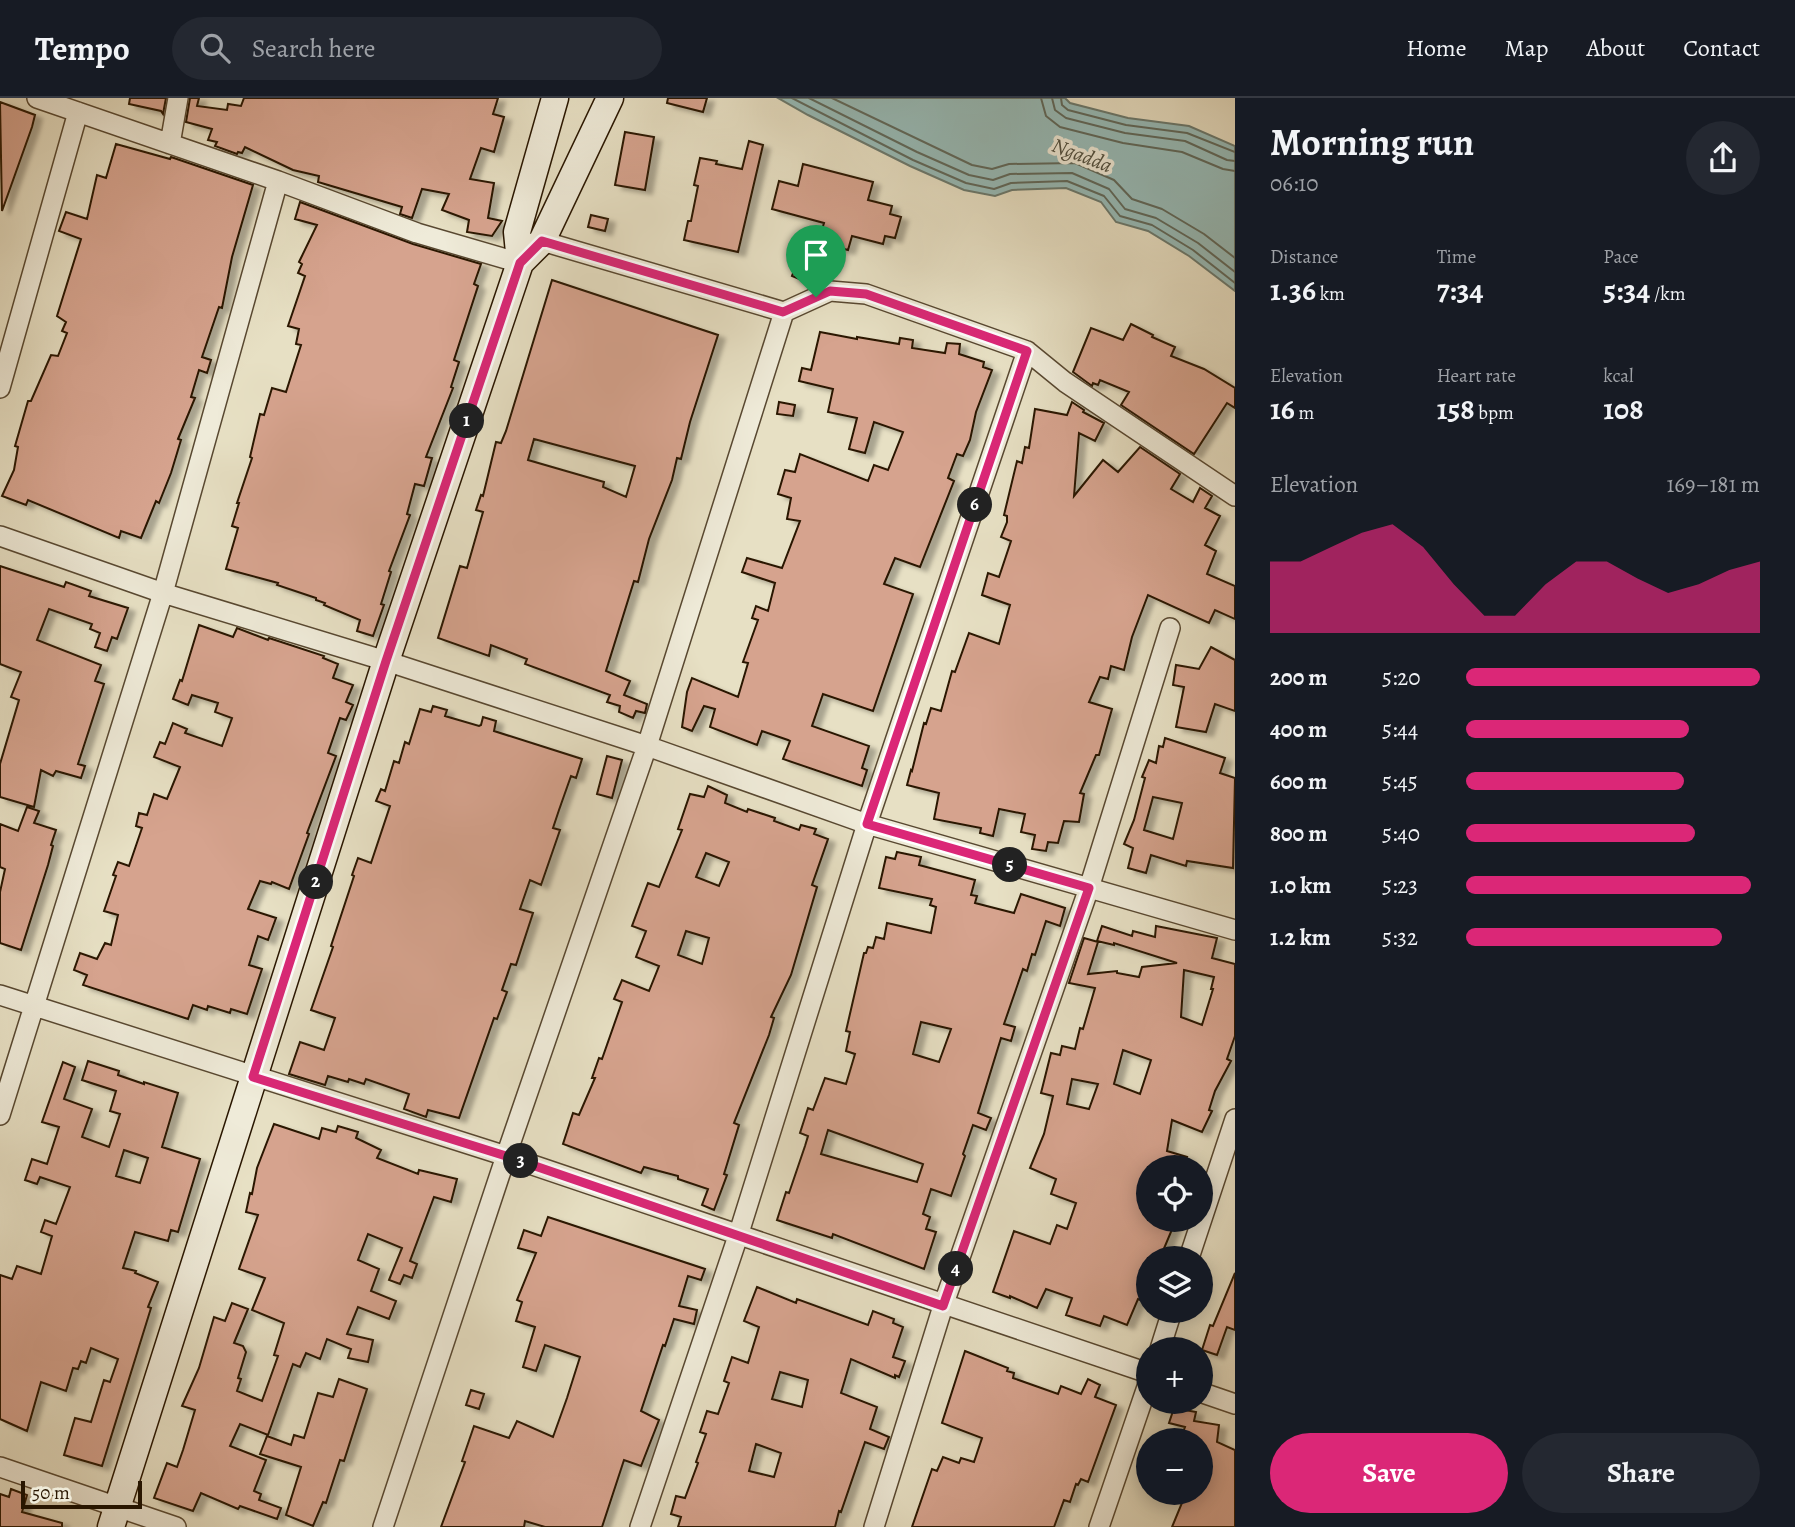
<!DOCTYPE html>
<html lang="en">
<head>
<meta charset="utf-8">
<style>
  :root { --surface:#171b24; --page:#242831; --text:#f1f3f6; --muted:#9ea1a6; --line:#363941; --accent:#db2777 }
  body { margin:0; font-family:Alegreya,serif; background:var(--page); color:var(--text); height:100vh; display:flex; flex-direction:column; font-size:26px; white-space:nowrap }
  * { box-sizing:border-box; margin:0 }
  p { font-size:23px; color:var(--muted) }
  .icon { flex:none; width:38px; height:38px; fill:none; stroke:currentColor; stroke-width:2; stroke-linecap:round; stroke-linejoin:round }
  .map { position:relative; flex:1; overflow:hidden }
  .details { display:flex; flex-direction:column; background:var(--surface); width:560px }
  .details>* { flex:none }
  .buttons { position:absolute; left:1136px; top:1057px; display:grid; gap:14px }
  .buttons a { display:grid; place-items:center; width:77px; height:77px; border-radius:50%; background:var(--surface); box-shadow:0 4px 18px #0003; font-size:35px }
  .scale { position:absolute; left:21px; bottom:18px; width:121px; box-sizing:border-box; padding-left:7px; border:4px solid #291600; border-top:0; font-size:19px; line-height:24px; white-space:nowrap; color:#291600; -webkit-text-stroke:5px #efebd9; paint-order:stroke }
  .pin { position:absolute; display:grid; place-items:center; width:60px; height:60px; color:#fff; margin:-72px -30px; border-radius:50% 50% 50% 0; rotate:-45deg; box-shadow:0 0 7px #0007 }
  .pin .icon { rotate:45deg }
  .km { position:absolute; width:35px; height:35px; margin:-18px; border-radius:50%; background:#222; color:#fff; font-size:19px; line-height:35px; text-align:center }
  .round { display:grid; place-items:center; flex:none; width:74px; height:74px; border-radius:37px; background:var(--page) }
  .headline { display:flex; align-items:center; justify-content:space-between; height:119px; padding:0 35px }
  h1 { font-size:38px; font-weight:700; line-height:52px }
  .stats { display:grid; grid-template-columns:repeat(3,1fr); gap:10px; height:119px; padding:7px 35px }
  .stats div { display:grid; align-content:center }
  .stats b { font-size:30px; font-weight:700 }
  .stats small { font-size:19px; font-weight:400 }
  .stats p { font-size:19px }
  .chart { height:196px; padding:14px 35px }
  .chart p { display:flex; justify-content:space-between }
  .chart svg { width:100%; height:126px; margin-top:7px; fill:var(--accent); opacity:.7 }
  .primary-button { display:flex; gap:14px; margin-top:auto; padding:14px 35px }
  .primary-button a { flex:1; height:80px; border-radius:42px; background:var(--accent); color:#fff; font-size:28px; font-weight:700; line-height:80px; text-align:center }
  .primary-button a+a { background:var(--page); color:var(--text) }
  ul { padding:0 35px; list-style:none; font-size:23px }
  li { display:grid; grid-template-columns:112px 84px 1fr; align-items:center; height:52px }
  li i { height:18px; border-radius:9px; background:var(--accent) }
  header { display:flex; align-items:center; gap:42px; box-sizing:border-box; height:98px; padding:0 35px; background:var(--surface); border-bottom:2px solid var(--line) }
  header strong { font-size:33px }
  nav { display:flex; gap:38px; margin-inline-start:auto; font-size:24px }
  .search { width:490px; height:63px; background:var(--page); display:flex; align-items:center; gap:18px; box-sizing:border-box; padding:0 24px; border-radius:38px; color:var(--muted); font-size:26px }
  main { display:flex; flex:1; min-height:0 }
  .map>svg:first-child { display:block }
  .water { fill:#97bcb9; stroke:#6b7a6f; stroke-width:2 }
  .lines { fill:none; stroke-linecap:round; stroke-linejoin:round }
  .shore { stroke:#60695c; stroke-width:2 }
  .building { fill:#d6a38e; stroke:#291600; stroke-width:2; fill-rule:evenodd; filter:url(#shadow) }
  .street-casing { stroke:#584831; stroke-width:22 }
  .secondary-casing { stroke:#291600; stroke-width:29 }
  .street { stroke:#efebd9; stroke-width:19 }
  .secondary { stroke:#efebd9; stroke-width:26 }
  .route-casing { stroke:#fff; stroke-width:14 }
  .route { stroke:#db2777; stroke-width:9 }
  .labels { text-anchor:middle; stroke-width:7; stroke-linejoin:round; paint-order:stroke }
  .water-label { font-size:21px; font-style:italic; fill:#505041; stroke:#efebd9 }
</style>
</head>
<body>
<header>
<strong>Tempo</strong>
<div class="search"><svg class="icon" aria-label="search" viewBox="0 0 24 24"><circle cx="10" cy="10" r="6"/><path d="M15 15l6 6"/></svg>Search here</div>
<nav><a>Home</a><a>Map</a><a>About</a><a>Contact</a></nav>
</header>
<main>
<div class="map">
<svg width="1235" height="1429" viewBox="0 0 1235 1429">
  <defs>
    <filter id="shadow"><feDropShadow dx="7" dy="4" stdDeviation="2" flood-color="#0004"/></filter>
  </defs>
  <rect width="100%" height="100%" fill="#e7e0c4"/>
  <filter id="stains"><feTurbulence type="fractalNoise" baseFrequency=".00286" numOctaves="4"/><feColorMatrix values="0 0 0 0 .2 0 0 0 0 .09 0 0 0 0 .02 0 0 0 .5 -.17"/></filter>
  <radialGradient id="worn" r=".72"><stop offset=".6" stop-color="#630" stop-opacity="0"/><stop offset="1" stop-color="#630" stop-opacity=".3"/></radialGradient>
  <!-- water -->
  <path class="water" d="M778,0H1065L1070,5L1128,20L1189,28L1235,48V193L1189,158L1148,133L1116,124L1101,104L1066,90L1012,92L995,98L964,92L910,68L808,17Z"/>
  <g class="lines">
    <!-- shore -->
    <path class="shore" d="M792,0L913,62L966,85L994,91L1011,85L1067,83L1104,98L1120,118L1152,127L1193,152L1235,185
      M809,0L917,54L969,77L993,82L1010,76L1072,75L1109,91L1125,111L1156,120L1198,145L1235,174
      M832,0L972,67L992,71L1009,66L1075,65L1114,82L1132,101L1162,111L1204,136L1235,160
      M1041,0L1046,18L1060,29L1123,45L1182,54L1223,71L1235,73
      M1052,0L1055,12L1066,20L1125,35L1185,43L1227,62L1235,63
      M1061,0L1062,7L1068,12L1126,27L1187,35L1235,54"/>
  </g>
  <!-- building -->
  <path class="building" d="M130,0H166L163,16L161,13L129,6Z
    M190,0H199L197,8L227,12L228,6L241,8L244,0H498L493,16L504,19L494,54L481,50L470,81L494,85L488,120L502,123L492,138L467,134L469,122L442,112L449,96L422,91L412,120L400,116L402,109L318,84L319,78L293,72L245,49L242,55L238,54L237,56L215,48L217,44L208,42L212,31L186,24Z
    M668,0H707L703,14L667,5Z
    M0,4L35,17L32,29L2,113Z
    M625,34L654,39L645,92L615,87Z
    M749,43L763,47L738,154L684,142L688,123H691L698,88L694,87L700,60L717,63L716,66L742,71Z
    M116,46L170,61L171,59L253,87L232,159L222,210L219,209L202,259L211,262L207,275L199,272L191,299L195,300L178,341L181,342L171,375L159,405L156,403L141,440L121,433L119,440L28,402L26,407L2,398L14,372L18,349L15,348L28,303H31L51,257L58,258L67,235L62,233L66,224L57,218L81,141L59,133L66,114L87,121L97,77L106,80Z
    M803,66L873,84L868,102L892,108L890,116L901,119L895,140L885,138L883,146L852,138L848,152L818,144L824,125L772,111L779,83L798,88Z
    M300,104L413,146L481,166L474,186L478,188L454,262L459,264L451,289L453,290L426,359L432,360L424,388L415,386L407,416L410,417L389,473L391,474L381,506L384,507L373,538L357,533L360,522L324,507L325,505L316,502V500L277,487L278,485L226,471L238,430L232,428L239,405H237L252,360L250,359L260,316L264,317L272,290L286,294L301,247L296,246L299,231L288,228L305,178L298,175L302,166L299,164L317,127L295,121Z
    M591,117L608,121L605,133L588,129Z
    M798,162L810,166L804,183L792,178Z
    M552,182L718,237L690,324L681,361L677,360L672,382L649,441L638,484L634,483L606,573L630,583L624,597L647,606L645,615L636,613L633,620L619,614L620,608L607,604L610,597L525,566L527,561L491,547L489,558L438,540L460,468L467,470L483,414L476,412L481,397L483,398L496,344L501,345L506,333ZM534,341L635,368L626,399L603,389L604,384L528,362Z
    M1131,226L1153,237L1152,239L1175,249L1171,258L1204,271L1235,290V310L1227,305L1194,356L1121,307L1129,294L1100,282L1098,287L1093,285L1092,288L1073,274L1091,230L1123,242Z
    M820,234L857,241V239L899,246L900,240L913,242L912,250L945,255L947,245L960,246L959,256L984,264L983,269L992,272L976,314L970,342L963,358L957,356L948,380L954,383L920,469L895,460L884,486L913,496L873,613L823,596L812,628L869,648L862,670L867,672L862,688L783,661L790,643L788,642L762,633L757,647L710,629L715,611L704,608L692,633L682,629L687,594L692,580L738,599L748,565L743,564L758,522L752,520L756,508L768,513L775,485L742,474L747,460L782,470L800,423L787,421L791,400L778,396L785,372L795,374L800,356L868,383L874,367L888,372L903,334L874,324L865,355L849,351L857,320L828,314L833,291L799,283L802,270L811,272Z
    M779,304L795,307L793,318L777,316Z
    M1072,304L1084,312L1083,314L1104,325L1095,343L1079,335L1074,398L1103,362L1118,374L1140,349L1180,376L1171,391L1193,404L1200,390L1212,398L1205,410L1220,418L1205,447L1216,453L1207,476L1235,488V521L1215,512L1209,525L1148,497L1132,539L1124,572L1111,568L1108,581L1100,579L1089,604L1112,611L1099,657H1096L1080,695L1084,696L1079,724L1064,723L1058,745L1048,744L1046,753L1032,751L1035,737L1021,734L1025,716L999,711L993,738L980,735L981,730L934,721L939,695L907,687L911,672L912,673L924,625L926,626L931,610L941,613L952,573L955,574L969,535L999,546L1010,507L982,497L988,475L999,479L1011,443L1001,439L1007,424V418L1004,417L1017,363L1022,365L1025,349L1029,350L1035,311L1067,317Z
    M0,468L64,489L66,484L91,493L89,498L128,510L117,541L112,539L107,553L95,549L100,535L90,531L92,526L49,511L37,542L101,567L95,583L104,586L78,666L85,668L81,680L56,673L53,678L41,672L34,709L0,699V666L19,602L11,599L21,574L0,566Z
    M199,527L233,539L237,530L268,542L269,540L324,558L323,560L338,566L333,580L353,587L346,604L353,607L346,622L340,620L328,655L336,658L307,735L309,736L289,791L272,784L271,786L260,783L248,811L276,820L268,842L258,838L249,867L262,871L247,916L231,911L230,915L208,908L207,912L193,907L188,921L83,887L87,877L74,872L80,855L97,861L105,845L111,847L118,817L104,813L116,778L113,777L118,764L129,768L142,730L136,728L139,715L147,717L154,696L167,701L180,669L154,659L160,644L165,646L173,625L187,631L185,635L222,648L232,620L215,614L218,605L192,597L188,607L173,601L180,582L182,583Z
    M1211,549L1235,562V613L1215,606L1206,634L1176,629L1184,589L1173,587L1176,567L1199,571Z
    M433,608L447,612L445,618L479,628L481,627L483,619L496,623L494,633L582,661L576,680L571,678L559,712L553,730L560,732L541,787L530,782L520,811L533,815L516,867L511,866L502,892L507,894L497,921L494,920L459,1020L428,1012L426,1019L404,1011L409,996L366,981L364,986L349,981L348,984L328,978L325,987L289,976L300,944L324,952L335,920L311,912L333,849L331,848L354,778L352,777L358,760L371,765L390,708L376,703L381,691L385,693L394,663L399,665L405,644L409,646L420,611L431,614Z
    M1165,640L1225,660L1220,675L1235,680L1233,770L1187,763L1186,768L1151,757L1146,775L1128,770L1133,750L1124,746L1134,722L1145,680L1142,679L1149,662L1156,665L1159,648L1163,649ZM1153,699L1182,705L1173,741L1144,732Z
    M607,658L622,662L612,700L597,696Z
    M708,688L727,697L725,705L747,714L748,711L775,720L774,723L799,732L801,727L816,731L814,736L828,741L812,787L817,789L791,877L771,919L774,920L769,937L734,1025L739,1027L724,1076L727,1077L714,1112L702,1107L708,1091L678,1081V1078L644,1069L641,1075L563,1046L573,1015L579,1017L595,980H592L599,960L602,961L622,904L614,901L622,882L649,893L659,868L636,859L646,833L632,828L648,785L659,789L682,732L678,731L690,696L704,699ZM706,755L729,764L719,788L696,779ZM686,833L709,840L702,866L678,857Z
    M27,709L39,713L34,725L56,732L51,747L53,748L48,767L21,852L0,845V794L5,771L0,769V726L18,733Z
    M897,754L921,759L919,767L975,782L971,797L977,798L975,805L1014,815L1021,796L1065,810L1060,828L1046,823L1035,857L1032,856L1027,873L1023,871L1004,926L1015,929L1011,943L1001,940L978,1015L991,1020L986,1032L973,1027L963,1056L965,1058L951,1098L931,1091L923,1116L930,1119L926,1131L936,1134L924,1171L833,1136L832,1140L777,1122L786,1094L789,1095L805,1048L808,1038L800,1035L808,1010L813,1012L825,980L846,986L855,956L846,953L850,934L846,933L864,855H866L868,849L873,850L876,839L884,841L887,825L931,835L936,809L930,807L932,801L879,790L886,759L895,761ZM921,924L951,931L939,964L913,956ZM828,1032L923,1066L917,1084L821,1056Z
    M1102,828L1132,838L1133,833L1155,839L1156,828L1217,840L1212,860L1235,866V938L1227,961L1231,963L1215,993L1209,1012L1212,1013L1202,1034L1172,1022L1167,1053L1187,1059L1183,1069H1148V1122H1176L1160,1160H1148V1205L1138,1201L1127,1227L1104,1218L1100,1228L1066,1217L1072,1200L1046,1191L1037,1210L1010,1198V1200L993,1194L1014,1133L1050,1146L1057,1127L1067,1131L1076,1105L1051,1096L1056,1081L1030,1070L1044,1036L1053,998L1041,995L1051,955L1060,957L1062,948L1075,951L1080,930L1083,931L1095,890L1069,885L1084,840L1098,844L1088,876L1117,873V875L1139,879L1142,869L1177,865L1114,845V847L1097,843ZM1184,872L1214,879L1211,891H1213L1202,927L1181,919ZM1123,952L1151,962L1140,996L1114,986ZM1072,981L1098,986L1089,1011L1067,1006Z
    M88,963L119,973L118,977L144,986V984L178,995L162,1049L200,1061L178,1134L171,1132L168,1143L135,1134L123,1170L136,1173L135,1175L158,1184L148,1209L151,1210L102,1368L64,1357L75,1320L91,1324L104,1282L110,1284L118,1261L91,1250L86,1265L81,1263L78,1271L73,1270L66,1293L41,1284L27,1333L0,1321V1177L12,1181L17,1168L41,1176L52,1138L41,1134L45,1122L56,1126L70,1089L40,1079L37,1086L25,1082L32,1061L47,1066L59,1029L42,1024L63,964L75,969L64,1001L92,1011L82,1039L109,1049L120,1016L110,1013L116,993L82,982ZM124,1052L148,1060L140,1085L116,1078Z
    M274,1026L319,1041L322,1030L336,1034L338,1028L358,1034L356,1040L381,1052L377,1060L418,1076L419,1072L457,1081L451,1104L434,1099L410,1163L417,1166L412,1180L404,1177L400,1186L389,1182L402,1150L368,1136L358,1162L379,1171L371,1193L396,1203L389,1221L358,1209L347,1236L373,1242L368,1264L348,1260L351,1251L327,1241L320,1261L306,1255L300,1269L293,1266L268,1337L240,1326L230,1348L266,1362L254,1393L261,1396L259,1402L281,1410L277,1421L240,1408L238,1411L201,1395L193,1413L154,1400L167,1365L177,1369L183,1352L195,1312L182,1308L199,1270L214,1219L225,1223L232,1205L248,1211L234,1245L243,1248L246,1254L238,1280L241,1281L237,1293L262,1303L278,1258L274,1257L284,1225L252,1212L265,1180L239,1171L258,1117L246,1114L250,1095L252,1096L257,1070Z
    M548,1119L705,1171L701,1182L688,1178L679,1208L697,1212L694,1226L674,1221L665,1248L663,1247L641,1313L659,1322L641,1368L624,1362L602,1429H545L525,1423L524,1429H441L465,1364L462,1363L474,1328L509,1340L517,1323L553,1339L567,1300L580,1259L545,1247L536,1273L523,1269L535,1229L516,1223L522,1204L517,1202L536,1155L518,1150L524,1132L541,1138Z
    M1235,1175V1232L1227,1229L1217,1257L1202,1252L1210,1227L1213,1228Z
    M757,1189L796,1205L797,1201L868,1227L873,1213L894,1221L893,1225L903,1229L893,1259L905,1263L899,1279L895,1277V1280L851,1261L841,1295L877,1309L870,1331L889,1339L884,1351L865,1344L841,1414L839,1413L835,1429H678L681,1419L671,1416L676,1398L685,1400L698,1365L696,1364L706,1336L700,1334L707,1313L718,1316L729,1285L724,1283L732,1259L748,1265L759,1229L744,1223ZM780,1274L808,1282L802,1309L772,1301ZM756,1346L781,1355L774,1379L749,1373Z
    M965,1253L1008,1270L1007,1273L1014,1275L1013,1280L1058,1296L1061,1288L1081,1296L1088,1281L1100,1287L1095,1299L1116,1307L1088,1384L1081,1381L1078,1387L1076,1386L1070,1404L1064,1402L1054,1429H912L932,1371L937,1373L943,1359L959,1365L961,1360L974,1364L982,1340L942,1325Z
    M339,1281L367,1291L344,1363L340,1362L326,1405L323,1404L313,1428L286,1417L301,1369L260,1356L267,1338L291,1347L294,1337L304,1340L318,1295L333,1299Z
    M471,1292L484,1296L479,1311L466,1307Z
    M1174,1310L1196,1314L1194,1323L1219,1327L1217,1344L1235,1352V1429H1172L1186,1395H1200V1342H1180L1185,1329L1169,1325Z
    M11,1391L27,1397L22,1414L62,1425V1429H0V1396L9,1399Z"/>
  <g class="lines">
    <!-- street casing -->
    <g class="street-casing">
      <path id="street" d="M37,0L278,83L417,135L520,165
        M170,46L178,0
        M542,143L784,214L830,193L866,196L1027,253L1065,284L1235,398
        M0,290L78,14
        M0,438L163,495L386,563L647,648L867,726L1235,832
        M0,897L506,1058L1148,1275
        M0,1017L163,495L278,83
        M1189,1160L1235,1021
        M1160,1251L1172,1213
        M1200,1294L1235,1306
        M0,1369L176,1429
        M383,1429L506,1058L647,648L784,214
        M640,1429L738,1138L867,726L1027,253
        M874,1429L943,1208L1089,790L1170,530
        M1099,1429L1148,1286"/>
    </g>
    <!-- secondary casing -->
    <g class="secondary-casing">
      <path id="secondary" d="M520,165L542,143L610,0
        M111,1429L386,563L520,165L517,134L555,0"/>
    </g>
    <!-- street -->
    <use href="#street" class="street"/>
    <!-- secondary -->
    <use href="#secondary" class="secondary"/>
  </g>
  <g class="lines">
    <!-- route casing -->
    <g class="route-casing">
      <path id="route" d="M542,143L783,214L830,193L866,196L1027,253L867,726L1089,790L943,1208L506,1058L253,979L386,563L520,165Z"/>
    </g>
    <!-- route -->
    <use href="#route" class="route"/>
  </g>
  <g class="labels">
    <!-- water labels -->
    <g class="water-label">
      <text transform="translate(1082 57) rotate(21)" y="7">Ngadda</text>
    </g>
  </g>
  <rect width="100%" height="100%" filter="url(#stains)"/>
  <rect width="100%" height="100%" fill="url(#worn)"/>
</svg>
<div class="buttons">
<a><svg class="icon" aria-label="locate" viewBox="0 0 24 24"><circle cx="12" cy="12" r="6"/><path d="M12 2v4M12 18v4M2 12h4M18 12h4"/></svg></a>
<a><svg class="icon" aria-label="layers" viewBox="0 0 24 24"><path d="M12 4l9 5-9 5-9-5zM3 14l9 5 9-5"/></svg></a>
<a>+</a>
<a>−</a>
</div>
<div class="scale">50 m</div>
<div class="pin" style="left:816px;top:199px;background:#1e9e55"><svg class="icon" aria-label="arrive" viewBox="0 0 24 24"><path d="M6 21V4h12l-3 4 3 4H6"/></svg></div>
<b class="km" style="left:467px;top:323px">1</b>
<b class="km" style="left:316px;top:784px">2</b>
<b class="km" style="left:521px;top:1063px">3</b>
<b class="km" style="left:956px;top:1171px">4</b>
<b class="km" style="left:1010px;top:767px">5</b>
<b class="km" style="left:975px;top:407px">6</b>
</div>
<section class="details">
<div class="headline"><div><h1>Morning run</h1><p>06:10</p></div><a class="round"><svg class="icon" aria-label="share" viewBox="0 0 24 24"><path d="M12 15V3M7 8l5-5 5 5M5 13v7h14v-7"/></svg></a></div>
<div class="stats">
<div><p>Distance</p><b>1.36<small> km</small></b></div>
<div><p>Time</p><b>7:34</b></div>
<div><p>Pace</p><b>5:34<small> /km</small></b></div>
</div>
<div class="stats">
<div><p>Elevation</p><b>16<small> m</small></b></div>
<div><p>Heart rate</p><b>158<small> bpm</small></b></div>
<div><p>kcal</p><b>108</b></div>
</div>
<div class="chart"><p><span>Elevation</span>169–181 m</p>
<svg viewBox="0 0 160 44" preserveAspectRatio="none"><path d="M0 44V19L10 19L20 14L30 9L40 6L50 14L60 27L70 38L80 38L90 27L100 19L110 19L120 25L130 30L140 27L150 22L160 19V44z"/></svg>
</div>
<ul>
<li><b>200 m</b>5:20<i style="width:100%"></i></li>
<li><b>400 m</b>5:44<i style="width:76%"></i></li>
<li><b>600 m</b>5:45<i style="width:74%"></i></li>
<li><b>800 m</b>5:40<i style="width:78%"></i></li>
<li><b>1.0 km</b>5:23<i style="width:97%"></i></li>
<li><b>1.2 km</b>5:32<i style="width:87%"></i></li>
</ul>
<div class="primary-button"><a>Save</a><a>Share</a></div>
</section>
</main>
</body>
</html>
